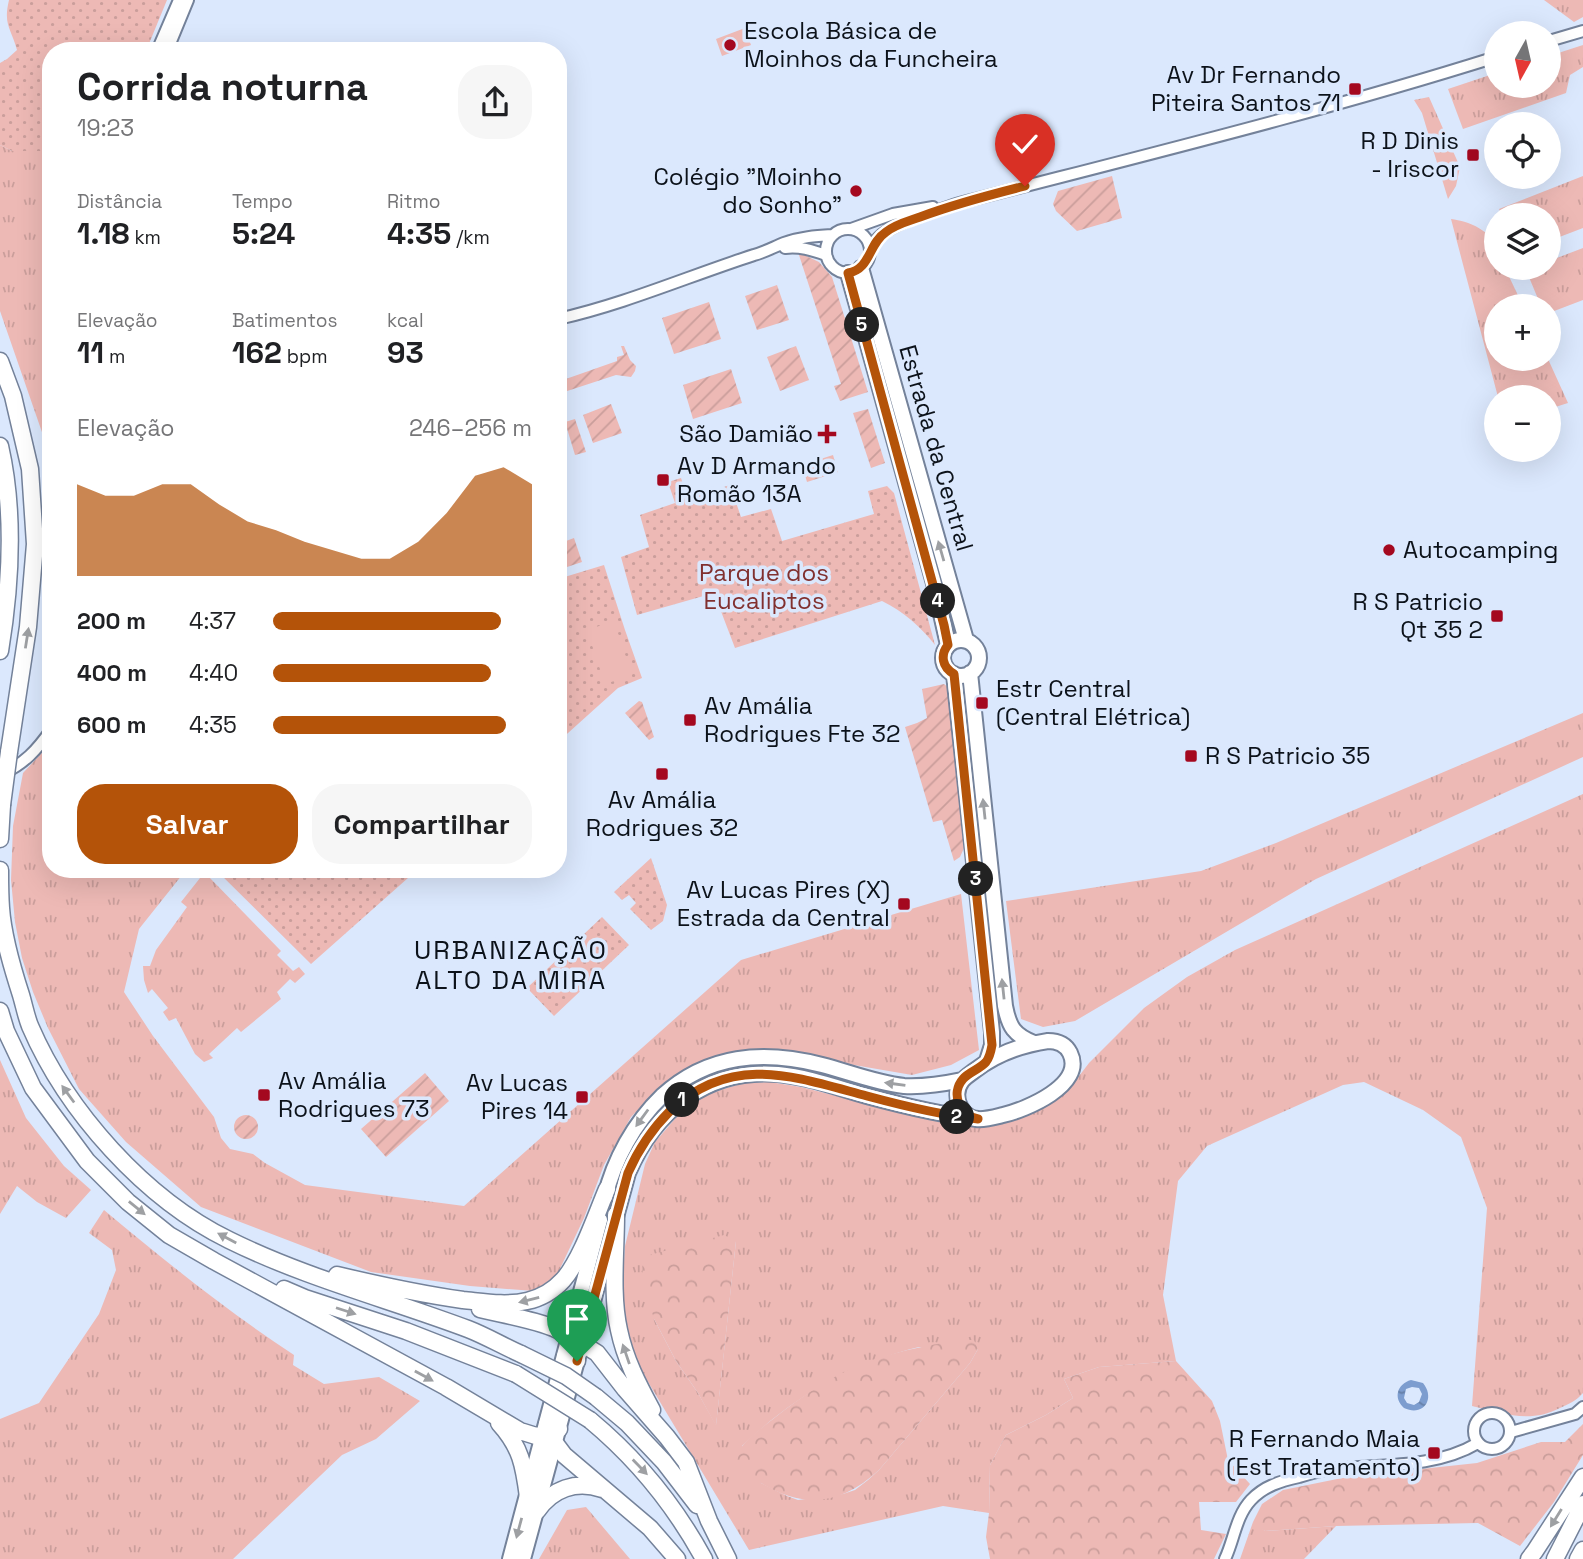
<!DOCTYPE html>
<html lang="pt">
<head>
<meta charset="utf-8">
<style>
  :root { --surface:#fff; --page:#f6f6f6; --text:#202124; --muted:#757577; --accent:#b45309 }
  body { margin:0; font-family:"Space Grotesk",sans-serif; background:var(--page); color:var(--text); height:100vh; display:flex; flex-direction:column; font-size:26px; white-space:nowrap }
  * { box-sizing:border-box; margin:0 }
  p { font-size:23px; color:var(--muted) }
  .icon { flex:none; width:38px; height:38px; fill:none; stroke:currentColor; stroke-width:2; stroke-linecap:round; stroke-linejoin:round }
  .map { position:relative; flex:1; overflow:hidden }
  .sheet { position:absolute; left:42px; top:42px; width:525px; height:836px; display:flex; flex-direction:column; background:var(--surface); border-radius:28px; box-shadow:0 7px 28px #0002 }
  .sheet>* { flex:none }
  .needle { width:46px; rotate:188deg }
  .controls { position:absolute; left:1484px; top:21px; display:grid; gap:14px }
  .controls a { display:grid; place-items:center; width:77px; height:77px; border-radius:50%; background:var(--surface); box-shadow:0 7px 28px #0002; font-size:35px }
  .pin { position:absolute; display:grid; place-items:center; width:60px; height:60px; color:#fff; margin:-72px -30px; border-radius:50% 50% 50% 0; rotate:-45deg; box-shadow:0 0 7px #0007 }
  .pin .icon { rotate:45deg }
  .km { position:absolute; width:35px; height:35px; margin:-18px; border-radius:50%; background:#222; color:#fff; font-size:19px; line-height:35px; text-align:center }
  .round { display:grid; place-items:center; flex:none; width:74px; height:74px; border-radius:28px; background:var(--page) }
  .overview { display:flex; align-items:center; justify-content:space-between; height:119px; padding:0 35px }
  h1 { font-size:38px; font-weight:700; line-height:52px }
  .figures { display:grid; grid-template-columns:repeat(3,1fr); gap:10px; height:119px; padding:7px 35px }
  .figures div { display:grid; align-content:center }
  .figures b { font-size:30px; font-weight:700 }
  .figures small { font-size:19px; font-weight:400 }
  .figures p { font-size:19px }
  .chart { height:196px; padding:14px 35px }
  .chart p { display:flex; justify-content:space-between }
  .chart svg { width:100%; height:126px; margin-top:7px; fill:var(--accent); opacity:.7 }
  .primary-button { display:flex; gap:14px; margin-top:auto; padding:14px 35px }
  .primary-button a { flex:1; height:80px; border-radius:28px; background:var(--accent); color:#fff; font-size:28px; font-weight:700; line-height:80px; text-align:center }
  .primary-button a+a { background:var(--page); color:var(--text) }
  ul { padding:0 35px; list-style:none; font-size:23px }
  li { display:grid; grid-template-columns:112px 84px 1fr; align-items:center; height:52px }
  li i { height:18px; border-radius:9px; background:var(--accent) }
  .map>svg:first-child { display:block }
  .grass { fill:url(#grass-tufts); fill-rule:evenodd }
  .forest { fill:url(#forest-crowns) }
  .park { fill:url(#park-dots) }
  .garden { fill:url(#garden-furrows) }
  .pitch { fill:#edb9b5 }
  .water { fill:url(#water-ripples); fill-rule:evenodd }
  .lines { fill:none; stroke-linecap:round; stroke-linejoin:round }
  .minor-casing { stroke:#74829a; stroke-width:14 }
  .major-casing { stroke:#74829a; stroke-width:18 }
  .highway-casing { stroke:#74829a; stroke-width:19 }
  .minor { stroke:#fff; stroke-width:10 }
  .major { stroke:#fff; stroke-width:14 }
  .highway { stroke:#fff; stroke-width:16 }
  .highway-bridge-casing { stroke:#74829a; stroke-width:19; stroke-linecap:butt }
  .highway-bridge { stroke:#fff; stroke-width:16 }
  .oneway { fill:#9ea0a3 }
  .route-casing { stroke:#fff; stroke-width:14 }
  .route { stroke:#b45309; stroke-width:9 }
  .poi-dot { fill:#a4081f; stroke:#dbe8fd; stroke-width:2.5 }
  .labels { text-anchor:middle; stroke-width:7; stroke-linejoin:round; paint-order:stroke }
  .poi-label { font-size:24px; fill:#0c121a; stroke:#dbe8fd; text-anchor:end }
  .street-label { font-size:24px; fill:#0c121a; stroke:#dbe8fd }
  .park-label { font-size:24px; fill:#81302f; stroke:#dbe8fd }
  .neighbourhood-label { font-size:26px; letter-spacing:2px; fill:#0c121a; stroke:#dbe8fd }
</style>
</head>
<body>
<div class="map">
<svg width="1583" height="1559" viewBox="0 0 1583 1559">
  <defs>
    <pattern id="grass-tufts" width="24" height="20" patternUnits="userSpaceOnUse" patternTransform="scale(1.75)"><rect width="24" height="20" fill="#edb9b5"/><path d="M3 7l-1-3M5 7V3M7 7l1-3M15 17l-1-3M17 17v-4M19 17l1-3" fill="none" stroke="#ca9e9b"/></pattern>
    <pattern id="forest-crowns" width="20" height="18" patternUnits="userSpaceOnUse" patternTransform="scale(1.75)"><rect width="20" height="18" fill="#edb9b5"/><path d="M2 6a3 3 0 1 1 6 0M12 15a3 3 0 1 1 6 0" fill="none" stroke="#ca9e9b"/></pattern>
    <pattern id="park-dots" width="8" height="8" patternUnits="userSpaceOnUse" patternTransform="scale(1.75)"><rect width="8" height="8" fill="#edb9b5"/><path d="M2 2h.1M6 6h.1" fill="none" stroke="#ca9e9b" stroke-width="1.8" stroke-linecap="round"/></pattern>
    <pattern id="garden-furrows" width="10" height="10" patternUnits="userSpaceOnUse" patternTransform="scale(1.75)"><rect width="10" height="10" fill="#edb9b5"/><path d="M-1 1l2-2M0 10L10 0M9 11l2-2" fill="none" stroke="#ca9e9b"/></pattern>
    <pattern id="water-ripples" width="26" height="14" patternUnits="userSpaceOnUse" patternTransform="scale(1.75)"><rect width="26" height="14" fill="#7d9dcf"/><path d="M2 4q2-2 4 0t4 0M15 11q2-2 4 0t4 0" fill="none" stroke="#657fa7"/></pattern>
  </defs>
  <rect width="100%" height="100%" fill="#dbe8fd"/>
  <!-- grass -->
  <path class="grass" d="M1544,0H1583V17L1574,22Z
    M1583,45V67L1570,75L1566,93L1463,129L1448,89L1496,73V86H1549V56Z
    M1429,97L1460,167L1456,186L1448,199L1422,113L1414,100Z
    M0,145L12,151H51V162L47,166L44,178L51,204V268L48,361L50,407L49,459L44,438L0,311Z
    M1583,176V228L1549,241V215H1502L1499,209Z
    M1451,219C1469,221 1493,231 1496,250C1497,256 1496,262 1496,268H1505L1523,306H1496V359H1548L1568,403L1549,409V397H1498Z
    M1583,248V300L1549,313V306H1541L1526,270L1532,268H1549V261Z
    M1583,713V757L1316,879L1075,1021L1043,1027L1021,1019L1006,901L1201,871L1276,843Z
    M51,743V870H186L139,929L124,992L153,1036L214,1117L221,1138L230,1149L253,1154L265,1163L305,1185L464,1206L741,960L961,894L979,1050L951,1065L912,1075L790,1054L721,1056L685,1070L656,1092L631,1117L604,1165L584,1218L557,1275L534,1291L470,1286L371,1272L201,1207L126,1142L79,1089L48,1028L33,992L22,958L15,922L11,880L13,826L23,773Z
    M1583,794V1393C1576,1401 1569,1404 1560,1408C1529,1424 1503,1413 1472,1406L1487,1208L1461,1137L1423,1110L1364,1082L1343,1085L1207,1146L1178,1181L1163,1295L1176,1361L1099,1367L1064,1379L1073,1398L1046,1415L1006,1435L990,1465L989,1513L943,1506L749,1550L642,1372L627,1332L622,1294L625,1246L645,1164L655,1142L680,1113L698,1099L720,1090L744,1083L770,1082L801,1087L952,1125H986L1019,1118L1041,1107L1063,1092L1076,1080L1089,1063L1144,1008L1187,977L1235,950ZM736,1241L716,1425L698,1393L676,1361L654,1319ZM919,1347L978,1349L970,1363L879,1470L868,1480L855,1490L843,1494L798,1500L787,1496L761,1483L742,1446C792,1398 851,1363 919,1347Z
    M209,877L281,951L277,955L293,971L299,967L305,974L295,983L290,979L277,992L281,999L241,1032L237,1028L209,1054L213,1058L204,1062L195,1054L176,1018L169,1021L163,1012L168,1008L152,989L148,993L144,980L143,966H150L156,950L187,907L181,902L200,878Z
    M0,1060L26,1118L64,1166L91,1190L66,1218L37,1202L17,1186L0,1214Z
    M104,1210C165,1261 227,1311 294,1355L293,1365L324,1384L379,1377L420,1401L376,1439L342,1455L233,1559H0V1419L39,1403L99,1314L116,1270L112,1250L89,1233Z
    M586,1507L630,1559H539L567,1510Z
    M1253,1522L1265,1531L1336,1526L1304,1559H1240Z"/>
  <!-- forest -->
  <path class="forest" d="M724,1235L736,1241L716,1426L698,1393L676,1361L654,1319L643,1281L642,1257Z
    M959,1340H974L978,1349L970,1363L879,1470C839,1507 802,1509 756,1480C747,1474 737,1467 735,1456C745,1440 759,1430 773,1419C804,1394 838,1372 875,1359C903,1350 931,1345 959,1340Z
    M1176,1361L1212,1401L1220,1421L1228,1460L1250,1484L1236,1502H1199L1201,1530L1226,1534L1214,1559H990L986,1537L989,1513L990,1465L1006,1435L1046,1415L1073,1398L1064,1379L1099,1367Z
    M1583,1424V1455L1554,1502L1520,1546L1478,1523L1336,1526L1265,1531L1254,1526L1253,1522L1262,1504L1283,1490L1347,1477L1477,1463L1541,1442H1565Z"/>
  <!-- park -->
  <path class="park" d="M9,0H167L146,51H51V151H12L0,145V63L7,59L17,50C11,28 3,25 9,0Z
    M681,478L688,499L730,485L741,517L771,509L782,541L874,514L868,491L887,486L894,493L935,645C920,626 904,612 882,601L735,648L714,593L637,615L621,557L649,547L640,515L675,503L668,482Z
    M604,565L625,630L642,678L618,688L558,742V579Z
    M651,858L667,905L663,921L651,930L630,909L636,903L629,895L622,900L614,892Z
    M216,870H417L311,964Z
    M602,917L629,945L554,1016L527,988Z"/>
  <!-- garden -->
  <path class="garden" d="M1112,176L1122,218L1077,231L1056,211L1053,204L1058,191Z
    M798,252L819,262L832,277L868,392L840,401L834,386L841,384Z
    M777,285L789,320L757,330L745,296Z
    M709,302L721,339L674,354L662,318Z
    M621,346H624L630,360L636,366L635,371L631,377L616,375L558,394V368L563,380L617,361V357L624,355Z
    M796,346L809,380L780,391L767,357Z
    M731,369L742,403L693,419L683,385Z
    M611,404L622,433L593,443L583,415Z
    M868,409L885,463L871,468L853,413Z
    M575,419L586,452L575,455L565,422Z
    M833,455L838,472L807,482L802,465Z
    M574,538L582,562L558,570V544Z
    M944,684L949,688L964,848L960,857L954,861L942,820L933,822L905,727L917,723L927,718L922,689Z
    M639,701L642,702L654,737L649,740L625,713Z
    M425,1073L449,1101L386,1157L361,1129Z
    M234 1127a12 12 0 1 1 24 0a12 12 0 1 1-24 0Z"/>
  <!-- pitch -->
  <path class="pitch" d="M745,28L751,45L722,56L716,39Z
    M614,621L632,675L605,684L587,630Z"/>
  <!-- water -->
  <path class="water" d="M1411,1380L1423,1383C1436,1399 1423,1417 1404,1408C1393,1398 1397,1384 1411,1380ZM1412,1387L1419,1388L1422,1394L1419,1402L1414,1405L1407,1403L1404,1398L1406,1389Z"/>
  <g class="lines">
    <!-- minor casing -->
    <g class="minor-casing">
      <path id="minor" d="M1549,41L1583,31
        M157,51L179,0
        M167,51L188,0
        M851,229L893,214L933,207
        M826 251a22 22 0 1 1 44 0a22 22 0 1 1-44 0Z
        M785,248C799,246 812,250 826,255
        M870,253C872,248 874,243 878,238C893,222 935,212 956,204C1137,157 1318,113 1496,57
        M558,319C625,304 689,276 754,255C765,252 774,247 784,243C800,237 816,236 832,235
        M2,774C24,764 37,750 51,730
        M1474 1431a18 18 0 1 1 36 0a18 18 0 1 1-36 0Z
        M1511,1432L1575,1414L1583,1407
        M1225,1559C1234,1540 1236,1516 1251,1500C1264,1486 1281,1481 1299,1477C1309,1474 1320,1471 1330,1469C1380,1464 1434,1469 1478,1443"/>
    </g>
    <!-- major casing -->
    <g class="major-casing">
      <path id="major" d="M861,268L966,640
        M848,273L935,587L948,645
        M943 658a18 18 0 1 1 36 0a18 18 0 1 1-36 0Z
        M970,673L1005,1006C1009,1027 1014,1035 1034,1043
        M954,674L992,1032V1045L987,1061
        M1048,1041C1058,1041 1066,1045 1070,1053C1086,1085 1025,1110 1003,1115C995,1117 985,1120 976,1119C959,1116 952,1094 962,1081C965,1077 970,1074 974,1071C996,1054 1021,1045 1048,1041Z
        M605,1197C614,1160 634,1123 662,1096C708,1054 763,1050 822,1065C849,1072 876,1083 904,1086C924,1087 943,1084 962,1080
        M510,1559L600,1220
        M523,1559L628,1173C655,1110 708,1068 778,1074C809,1077 838,1088 867,1096C904,1106 940,1115 978,1119"/>
    </g>
    <!-- highway casing -->
    <g class="highway-casing">
      <path id="highway" d="M0,361L13,396L30,469L35,544L28,627L9,752
        M0,446C15,512 11,584 0,651
        M0,839L2,805
        M0,870C0,883 0,895 1,908C3,937 12,967 21,995C24,1005 26,1016 30,1026C67,1112 145,1199 229,1240C306,1278 388,1299 468,1329C486,1336 503,1346 521,1354
        M0,1011L6,1031L33,1088L87,1161L128,1202L169,1235L214,1261L446,1387L520,1431L536,1436L544,1435L559,1429
        M616,1215C616,1251 611,1295 619,1330C625,1359 638,1384 652,1410
        M337,1275C379,1285 420,1294 463,1300C484,1302 506,1306 527,1301C541,1298 553,1291 563,1280C581,1260 596,1215 607,1189
        M284,1289L305,1298L406,1331L516,1374
        M480,1309C499,1314 547,1322 561,1332C570,1339 575,1350 577,1361
        M565,1356L574,1349L581,1347L589,1348L597,1353L625,1389L667,1437L686,1462L709,1521L728,1559
        M596,1397L627,1423L664,1462L697,1505
        M590,1420C637,1459 675,1506 704,1559
        M499,1423C521,1447 524,1466 528,1497
        M547,1424L555,1443L564,1455L650,1528L677,1559
        M537,1511C552,1489 576,1480 602,1489
        M1529,1559L1535,1551L1583,1477
        M1555,1559L1583,1504
        M1578,1559L1583,1550"/>
    </g>
    <!-- minor -->
    <use href="#minor" class="minor"/>
    <!-- major -->
    <use href="#major" class="major"/>
    <!-- highway -->
    <use href="#highway" class="highway"/>
    <!-- highway-bridge casing -->
    <g class="highway-bridge-casing">
      <path id="highway-bridge" d="M2,805L9,752
        M521,1354L566,1376L596,1397
        M516,1374L590,1420"/>
    </g>
    <!-- highway-bridge -->
    <use href="#highway-bridge" class="highway-bridge"/>
  </g>
  <!-- one-way arrows -->
  <defs><path id="oneway-solid" d="M-6-.8H1V-3.2L6.5 0L1 3.2V.8H-6Z" transform="scale(1.75)"/></defs>
  <g class="oneway">
    <use href="#oneway-solid" transform="translate(941 551) rotate(-106)"/>
    <use href="#oneway-solid" transform="translate(27 638) rotate(-81)"/>
    <use href="#oneway-solid" transform="translate(984 809) rotate(-96)"/>
    <use href="#oneway-solid" transform="translate(1003 989) rotate(-96)"/>
    <use href="#oneway-solid" transform="translate(895 1084) rotate(-172)"/>
    <use href="#oneway-solid" transform="translate(68 1094) rotate(-126)"/>
    <use href="#oneway-solid" transform="translate(642 1118) rotate(126)"/>
    <use href="#oneway-solid" transform="translate(137 1208) rotate(39)"/>
    <use href="#oneway-solid" transform="translate(227 1238) rotate(-152)"/>
    <use href="#oneway-solid" transform="translate(529 1300) rotate(166)"/>
    <use href="#oneway-solid" transform="translate(346 1311) rotate(18)"/>
    <use href="#oneway-solid" transform="translate(626 1354) rotate(-109)"/>
    <use href="#oneway-solid" transform="translate(424 1376) rotate(29)"/>
    <use href="#oneway-solid" transform="translate(640 1467) rotate(46)"/>
    <use href="#oneway-solid" transform="translate(1556 1518) rotate(122)"/>
    <use href="#oneway-solid" transform="translate(519 1528) rotate(105)"/>
  </g>
  <g class="lines">
    <!-- route casing -->
    <g class="route-casing">
      <path id="route" d="M577,1361L628,1173C638,1150 652,1129 670,1111C732,1052 796,1077 867,1096C904,1106 940,1115 978,1119C960,1115 950,1094 963,1079C969,1072 980,1069 986,1062C990,1057 991,1051 992,1045L954,674C942,667 940,655 948,645L944,625L848,273C871,269 868,244 886,232C896,224 909,221 920,217C955,204 989,195 1025,186"/>
    </g>
    <!-- route -->
    <use href="#route" class="route"/>
  </g>
  <!-- markers -->
  <g class="poi-dot">
    <circle cx="730" cy="45" r="7"/>
    <rect x="1348" y="82" width="14" height="14" rx="3.5"/>
    <rect x="1466" y="148" width="14" height="14" rx="3.5"/>
    <circle cx="856" cy="191" r="7"/>
    <path d="M823.5 423.5h7v7h7v7h-7v7h-7v-7h-7v-7h7z"/>
    <rect x="656" y="473" width="14" height="14" rx="3.5"/>
    <circle cx="1389" cy="550" r="7"/>
    <rect x="1490" y="609" width="14" height="14" rx="3.5"/>
    <rect x="975" y="696" width="14" height="14" rx="3.5"/>
    <rect x="683" y="713" width="14" height="14" rx="3.5"/>
    <rect x="1184" y="749" width="14" height="14" rx="3.5"/>
    <rect x="655" y="767" width="14" height="14" rx="3.5"/>
    <rect x="897" y="897" width="14" height="14" rx="3.5"/>
    <rect x="257" y="1088" width="14" height="14" rx="3.5"/>
    <rect x="575" y="1090" width="14" height="14" rx="3.5"/>
    <rect x="1427" y="1446" width="14" height="14" rx="3.5"/>
  </g>
  <g class="labels">
    <!-- poi labels -->
    <g class="poi-label">
      <text x="744" y="39" text-anchor="start">Escola Básica de<tspan x="744" dy="28">Moinhos da Funcheira</tspan></text>
      <text x="1341" y="83">Av Dr Fernando<tspan x="1341" dy="28">Piteira Santos 71</tspan></text>
      <text x="1459" y="149">R D Dinis<tspan x="1459" dy="28">- Iriscor</tspan></text>
      <text x="842" y="185">Colégio "Moinho<tspan x="842" dy="28">do Sonho"</tspan></text>
      <text x="813" y="442">São Damião</text>
      <text x="677" y="474" text-anchor="start">Av D Armando<tspan x="677" dy="28">Romão 13A</tspan></text>
      <text x="1403" y="558" text-anchor="start">Autocamping</text>
      <text x="1483" y="610">R S Patricio<tspan x="1483" dy="28">Qt 35 2</tspan></text>
      <text x="996" y="697" text-anchor="start">Estr Central<tspan x="996" dy="28">(Central Elétrica)</tspan></text>
      <text x="704" y="714" text-anchor="start">Av Amália<tspan x="704" dy="28">Rodrigues Fte 32</tspan></text>
      <text x="1205" y="764" text-anchor="start">R S Patricio 35</text>
      <text x="662" y="808" text-anchor="middle">Av Amália<tspan x="662" dy="28">Rodrigues 32</tspan></text>
      <text x="890" y="898">Av Lucas Pires (X)<tspan x="890" dy="28">Estrada da Central</tspan></text>
      <text x="278" y="1089" text-anchor="start">Av Amália<tspan x="278" dy="28">Rodrigues 73</tspan></text>
      <text x="568" y="1091">Av Lucas<tspan x="568" dy="28">Pires 14</tspan></text>
      <text x="1420" y="1447">R Fernando Maia<tspan x="1420" dy="28">(Est Tratamento)</tspan></text>
    </g>
    <!-- street labels -->
    <g class="street-label">
      <text transform="translate(936 448) rotate(74)" y="8">Estrada da Central</text>
    </g>
    <!-- park labels -->
    <g class="park-label">
      <text x="764" y="581">Parque dos<tspan x="764" dy="28">Eucaliptos</tspan></text>
    </g>
    <!-- neighbourhood labels -->
    <g class="neighbourhood-label">
      <text x="511" y="959">URBANIZAÇÃO<tspan x="511" dy="30">ALTO DA MIRA</tspan></text>
    </g>
  </g>
</svg>
<div class="controls">
<a><svg class="needle" viewBox="-14 -14 28 28"><path d="M0-13l5 13h-10z" fill="#e53935"/><path d="M0 13l5-13h-10z" fill="#757577"/></svg></a>
<a><svg class="icon" aria-label="locate" viewBox="0 0 24 24"><circle cx="12" cy="12" r="6"/><path d="M12 2v4M12 18v4M2 12h4M18 12h4"/></svg></a>
<a><svg class="icon" aria-label="layers" viewBox="0 0 24 24"><path d="M12 4l9 5-9 5-9-5zM3 14l9 5 9-5"/></svg></a>
<a>+</a>
<a>−</a>
</div>
<div class="pin" style="left:577px;top:1361px;background:#1e9e55"><svg class="icon" aria-label="arrive" viewBox="0 0 24 24"><path d="M6 21V4h12l-3 4 3 4H6"/></svg></div>
<div class="pin" style="left:1025px;top:186px;background:#d93025"><svg class="icon" aria-label="check" viewBox="0 0 24 24"><path d="M5 12l5 5 9-10"/></svg></div>
<b class="km" style="left:682px;top:1100px">1</b>
<b class="km" style="left:957px;top:1117px">2</b>
<b class="km" style="left:976px;top:879px">3</b>
<b class="km" style="left:938px;top:601px">4</b>
<b class="km" style="left:862px;top:325px">5</b>
<section class="sheet">
<div class="overview"><div><h1>Corrida noturna</h1><p>19:23</p></div><a class="round"><svg class="icon" aria-label="share" viewBox="0 0 24 24"><path d="M12 15V3M7 8l5-5 5 5M5 13v7h14v-7"/></svg></a></div>
<div class="figures">
<div><p>Distância</p><b>1.18<small> km</small></b></div>
<div><p>Tempo</p><b>5:24</b></div>
<div><p>Ritmo</p><b>4:35<small> /km</small></b></div>
</div>
<div class="figures">
<div><p>Elevação</p><b>11<small> m</small></b></div>
<div><p>Batimentos</p><b>162<small> bpm</small></b></div>
<div><p>kcal</p><b>93</b></div>
</div>
<div class="chart"><p><span>Elevação</span>246–256 m</p>
<svg viewBox="0 0 160 44" preserveAspectRatio="none"><path d="M0 44V12L10 16L20 16L30 12L40 12L50 19L60 25L70 28L80 32L90 35L100 38L110 38L120 32L130 22L140 9L150 6L160 12V44z"/></svg>
</div>
<ul>
<li><b>200 m</b>4:37<i style="width:88%"></i></li>
<li><b>400 m</b>4:40<i style="width:84%"></i></li>
<li><b>600 m</b>4:35<i style="width:90%"></i></li>
</ul>
<div class="primary-button"><a>Salvar</a><a>Compartilhar</a></div>
</section>
</div>
</body>
</html>
